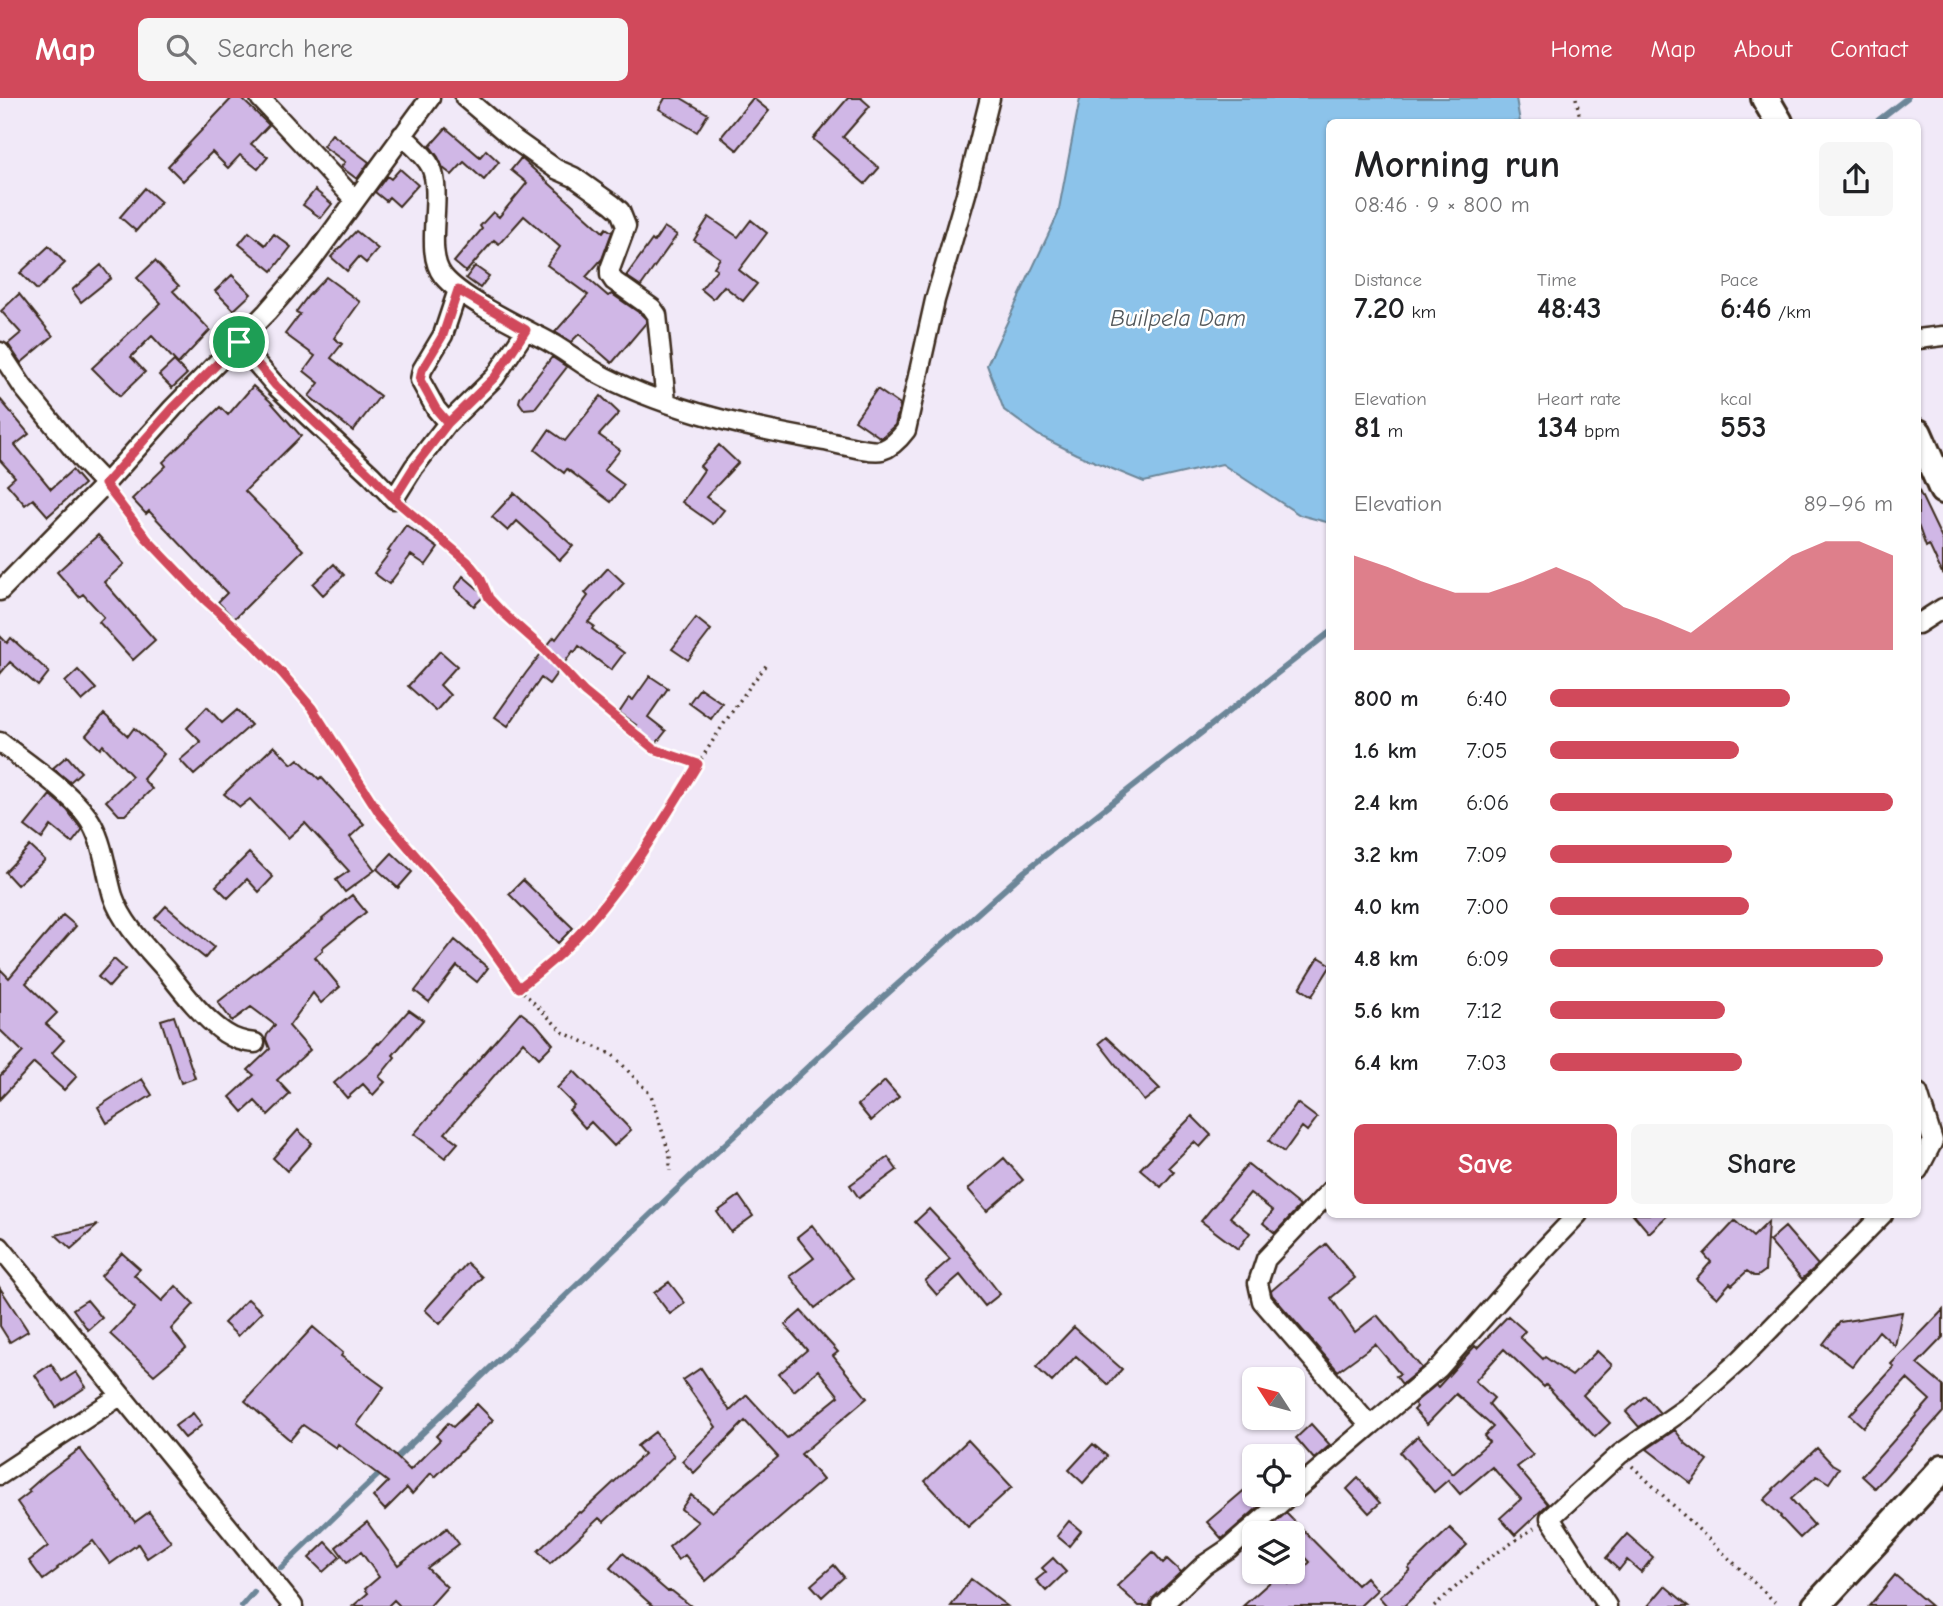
<!DOCTYPE html>
<html lang="en">
<head>
<meta charset="utf-8">
<style>
  :root { --surface:#fff; --page:#f6f6f6; --text:#202124; --muted:#757577; --accent:#d1495b }
  body { margin:0; font-family:"Comic Neue",sans-serif; background:var(--page); color:var(--text); height:100vh; display:flex; flex-direction:column; font-size:26px; white-space:nowrap }
  * { box-sizing:border-box; margin:0 }
  p { font-size:23px; color:var(--muted) }
  .icon { flex:none; width:38px; height:38px; fill:none; stroke:currentColor; stroke-width:2; stroke-linecap:round; stroke-linejoin:round }
  .map { position:relative; flex:1; overflow:hidden }
  .sheet { position:absolute; left:1326px; top:21px; width:595px; height:1099px; display:flex; flex-direction:column; background:var(--surface); border-radius:10px; box-shadow:0 2px 5px #0004 }
  .sheet>* { flex:none }
  .needle { width:46px; rotate:306deg }
  .buttons { position:absolute; left:1242px; top:1269px; display:grid; gap:14px }
  .buttons a { display:grid; place-items:center; width:63px; height:63px; border-radius:10px; background:var(--surface); box-shadow:0 2px 5px #0004; font-size:35px }
  .pin { position:absolute; display:grid; place-items:center; width:60px; height:60px; color:#fff; margin:-30px; border:4px solid #fff; border-radius:50%; box-shadow:0 2px 7px #0007 }
  .round { display:grid; place-items:center; flex:none; width:74px; height:74px; border-radius:10px; background:var(--page) }
  .head { display:flex; align-items:center; justify-content:space-between; height:119px; padding:0 28px }
  h1 { font-size:38px; font-weight:700; line-height:52px }
  .stats { display:grid; grid-template-columns:repeat(3,1fr); gap:10px; height:119px; padding:7px 28px }
  .stats div { display:grid; align-content:center }
  .stats b { font-size:30px; font-weight:700 }
  .stats small { font-size:19px; font-weight:400 }
  .stats p { font-size:19px }
  .chart { height:196px; padding:14px 28px }
  .chart p { display:flex; justify-content:space-between }
  .chart svg { width:100%; height:126px; margin-top:7px; fill:var(--accent); opacity:.7 }
  .button { display:flex; gap:14px; margin-top:auto; padding:14px 28px }
  .button a { flex:1; height:80px; border-radius:10px; background:var(--accent); color:#fff; font-size:28px; font-weight:700; line-height:80px; text-align:center }
  .button a+a { background:var(--page); color:var(--text) }
  ul { padding:0 28px; list-style:none; font-size:23px }
  li { display:grid; grid-template-columns:112px 84px 1fr; align-items:center; height:52px }
  li i { height:18px; border-radius:9px; background:var(--accent) }
  header { display:flex; align-items:center; gap:42px; box-sizing:border-box; height:98px; padding:0 35px; background:var(--accent); color:#fff }
  header strong { font-size:33px }
  nav { display:flex; gap:38px; margin-inline-start:auto; font-size:24px }
  .search { width:490px; height:63px; background:var(--page); display:flex; align-items:center; gap:18px; box-sizing:border-box; padding:0 24px; border-radius:10px; color:var(--muted); font-size:26px }
  .map>svg:first-child { display:block }
  .water { fill:#8cc3ea; stroke:#6c8698; stroke-width:2 }
  .lines { fill:none; stroke-linecap:round; stroke-linejoin:round }
  .stream { stroke:#6c8698; stroke-width:6 }
  .building { fill:#d0b7e6; stroke:#3b2a1e; stroke-width:2 }
  .street-casing { stroke:#3b2a1e; stroke-width:23 }
  .secondary-casing { stroke:#3b2a1e; stroke-width:32 }
  .path { stroke:#3b2a1e; stroke-width:3.5; stroke-dasharray:2 5; stroke-linecap:butt }
  .street { stroke:#fff; stroke-width:18 }
  .secondary { stroke:#fff; stroke-width:26 }
  .route-casing { stroke:#fff; stroke-width:14 }
  .route { stroke:#d1495b; stroke-width:9 }
  .labels { text-anchor:middle; stroke-width:5; stroke-linejoin:round; paint-order:stroke }
  .water-label { font-size:24px; font-style:italic; fill:#53585b; stroke:#fff }
</style>
</head>
<body>
<header>
<strong>Map</strong>
<div class="search"><svg class="icon" aria-label="search" viewBox="0 0 24 24"><circle cx="10" cy="10" r="6"/><path d="M15 15l6 6"/></svg>Search here</div>
<nav><a>Home</a><a>Map</a><a>About</a><a>Contact</a></nav>
</header>
<div class="map">
<svg width="1943" height="1508" viewBox="0 0 1943 1508">
  <rect width="100%" height="100%" fill="#f1e9f8"/>
  <filter id="ink" filterUnits="userSpaceOnUse"><feTurbulence type="fractalNoise" baseFrequency=".0143" numOctaves="2"/><feDisplacementMap in="SourceGraphic" scale="14" xChannelSelector="R" yChannelSelector="G"/><feConvolveMatrix kernelMatrix="1 2 1 2 8 2 1 2 1" color-interpolation-filters="sRGB"/></filter>
  <g filter="url(#ink)">
    <!-- water -->
    <path class="water" d="M1080,0H1516L1520,24H1330V425L1300,417L1222,366L1144,384L1076,356L1038,337L1004,312L987,267L1058,116Z"/>
    <g class="lines">
      <!-- stream -->
      <path class="stream" d="M1876,24L1907,0
        M391,1365L692,1077L870,911L1025,773L1330,534
        M281,1470L383,1372
        M242,1508L254,1494"/>
    </g>
    <!-- building -->
    <path class="building" d="M232,0H241L269,27L251,46L268,59L258,71L240,57L228,70L212,54L183,83L168,68Z
      M665,0H681L708,16L697,34L659,11Z
      M753,0L769,13L737,52L721,39Z
      M848,0H861L870,8L843,39L879,70L865,86L813,41Z
      M446,30L480,59L486,52L499,64L484,82L464,64L452,77L443,70L438,59L430,48Z
      M332,36L369,64L357,81L341,69L345,64L323,48Z
      M521,60L603,134L606,130L612,134L602,161L586,179L608,198L612,196L641,216L646,221V225L612,265L579,236L571,244L555,234L588,197L547,167L560,149L524,118L499,146L494,142L466,174L454,164L482,131L480,128L493,114L499,119L527,85L511,72Z
      M400,71L418,87L399,108L389,99L386,103L375,94L387,78L391,81Z
      M145,90L161,104L136,133L120,119Z
      M315,92L332,106L321,120L303,107Z
      M709,119L738,139L751,122L767,135L739,172L757,186L743,203L724,188L713,201L701,191L717,171L714,169L720,160L694,142Z
      M664,129L677,137L641,188L626,178L652,142L654,144Z
      M356,133L378,151L366,165L359,159L347,173L331,159Z
      M249,134L265,147L274,136L291,149L272,173L239,146Z
      M49,148L65,165L37,192L20,175Z
      M155,163L179,188L173,193L210,232L178,266L152,238L131,259L145,274L120,298L92,270L161,205L137,180Z
      M101,167L111,180L81,204L72,192Z
      M475,168L489,178L480,190L466,180Z
      M232,177L251,196L234,212L215,193Z
      M326,179L360,204L334,240L342,246L331,260L380,298L353,333L309,298L319,285L304,273L315,258L285,236L300,216L296,214L308,198Z
      M19,196L53,238L21,265L8,246L21,235L1,213Z
      M552,259L567,269L535,310L524,311L519,304L520,300Z
      M174,263L187,276L172,290L159,277Z
      M253,288L270,303L301,338L245,393L303,452L234,521L218,504L227,495L149,413L146,416L132,401L166,368L163,364L220,309L228,317Z
      M877,291L900,307L895,327L881,340L855,322Z
      M601,298L619,315L599,337L620,352L604,372L624,387L611,404L567,371L564,375L535,352L549,332L565,343Z
      M0,301L29,336L15,347L51,391L72,372L84,386L48,418L33,401L25,407L7,386L15,379L0,362Z
      M719,347L738,365L706,399L724,412L713,426L682,404L704,372L700,368Z
      M1918,391L1943,443V477L1929,447L1926,449L1918,427Z
      M514,395L573,448L560,462L517,423L508,433L492,419Z
      M406,427L438,450L426,467L411,457L389,486L374,475L390,454L388,453Z
      M98,437L124,466L104,484L155,542L133,562L99,524L104,519L83,496L79,499L57,474Z
      M334,466L344,477L323,497L313,486Z
      M608,470L624,485L588,524L594,528L592,531L624,555L611,572L579,548L575,554L573,553L549,586L541,580L508,628L495,619L526,575L554,539L556,541L588,498L585,495Z
      M463,478L485,497L474,508L455,490Z
      M696,520L711,532L688,562L672,551Z
      M0,538L7,545L11,540L49,574L38,588L10,564L0,576Z
      M440,553L457,568L440,587L450,597L436,613L408,588Z
      M78,572L96,591L82,603L65,584Z
      M650,578L668,590L648,619L666,633L654,648L632,631L636,627L619,615L629,600L633,602Z
      M700,590L722,605L711,621L689,605Z
      M207,609L222,625L237,612L251,627L194,677L180,662L201,644L187,630Z
      M104,616L128,638L134,630L164,656L143,681L152,691L125,717H119L106,703L132,678L103,647L100,651L86,637Z
      M274,648L292,666L298,661L319,681L321,679L364,726L350,739L375,772L345,794L336,782L349,773L305,725L288,740L250,701L240,709L224,696Z
      M67,658L81,674L70,684L53,670Z
      M50,697L67,712L82,732L72,745L51,728L42,741L25,728Z
      M30,748L45,762L17,787L5,774Z
      M249,755L273,779L259,794L247,781L228,800L216,788Z
      M392,755L412,774L398,790L377,771Z
      M523,782L573,830L558,845L509,796Z
      M352,797L366,814L322,850L323,852L315,859L340,889L321,905L313,895L289,928L310,952L277,982L290,996L268,1017L255,1003L243,1014L230,999L254,977L248,972L270,951L266,941L267,937L275,927L251,909L232,923L218,904L323,822L322,821Z
      M166,808L214,849L205,860L155,820Z
      M63,817L76,828L26,885L57,915L46,926L64,942L52,955L77,978L64,992L34,965L0,1001V978L23,954L0,932V871L9,880Z
      M455,842L488,870L477,884L457,868L429,904L415,893Z
      M1319,859L1330,866V869L1312,898L1300,890Z
      M114,861L125,871L109,889L98,879Z
      M409,912L423,922L393,957L395,959L379,979L385,984L373,997L363,986L347,1000L334,985L371,953L378,945L379,946Z
      M520,914L537,927L553,946L539,960L523,944L445,1035L458,1045L445,1060L414,1036Z
      M174,918L195,980L181,985L161,922Z
      M1106,939L1135,966L1160,991L1144,1003L1099,945Z
      M574,973L631,1032L614,1048L591,1024L585,1030L569,1012L574,1007L557,990Z
      M142,981L152,997L107,1025L98,1009Z
      M885,983L899,999L871,1023L858,1007Z
      M1297,1005L1317,1020L1307,1033L1302,1029L1284,1054L1269,1043Z
      M1192,1018L1211,1037L1200,1049L1194,1044L1169,1069L1174,1074L1161,1089L1140,1071Z
      M298,1032L312,1045L287,1073L273,1060Z
      M888,1059L897,1072L859,1100L850,1087Z
      M1004,1060L1023,1082L987,1113L968,1091Z
      M1248,1066L1300,1108L1275,1135L1263,1125L1273,1113L1250,1095L1230,1119L1250,1135L1238,1151L1201,1123Z
      M739,1098L753,1118L731,1134L717,1114Z
      M929,1111L958,1142L1000,1196L985,1208L960,1177L937,1197L925,1183L950,1161L915,1124Z
      M1633,1116H1669L1649,1135Z
      M1735,1123L1753,1139L1768,1124L1765,1173L1758,1178H1754L1747,1173L1732,1187L1730,1185L1717,1200L1696,1181L1711,1164L1704,1156Z
      M98,1127L71,1151L56,1137Z
      M812,1127L853,1180L815,1210L790,1178L814,1160L797,1139Z
      M1785,1129L1818,1167L1802,1181L1769,1143Z
      M1326,1146L1355,1180L1331,1200L1355,1234L1377,1217L1422,1270L1402,1286L1396,1278L1400,1276L1375,1246L1338,1273L1272,1197L1271,1193Z
      M122,1155L140,1171L134,1177L162,1203L176,1188L194,1206L171,1231L186,1250L154,1277L110,1236L135,1210L101,1178Z
      M467,1165L482,1179L440,1226L425,1212Z
      M669,1184L685,1205L670,1216L654,1195Z
      M0,1190L28,1233L10,1244L0,1228Z
      M248,1201L262,1214L238,1238L224,1225Z
      M87,1202L102,1220L88,1232L73,1211Z
      M1943,1212V1239L1917,1266L1943,1288V1314L1875,1390L1862,1378L1930,1302L1907,1281L1863,1329L1850,1317L1894,1269L1891,1266Z
      M801,1213L838,1254L833,1258L867,1300L801,1356L823,1382L706,1483L685,1457L678,1462L669,1449L698,1424L681,1411L691,1397L712,1414L778,1359L745,1323L694,1375L682,1363L716,1329L683,1282L701,1270L730,1313L747,1297L787,1340L839,1298L818,1272L794,1293L779,1276L807,1252L785,1227Z
      M1902,1214L1895,1248L1879,1233L1852,1268L1823,1246L1840,1224Z
      M1508,1218L1525,1233L1520,1239L1543,1261L1545,1259L1572,1278L1597,1253L1612,1267L1583,1297L1610,1325L1595,1339L1546,1287L1544,1289L1504,1251L1475,1283L1494,1300L1489,1306L1533,1357L1517,1369L1548,1406L1515,1437L1500,1420L1521,1401L1492,1369L1460,1396L1448,1382L1434,1394L1400,1354L1418,1338L1453,1376L1489,1344L1484,1338L1493,1329L1456,1296L1427,1326L1414,1312L1417,1309L1414,1305L1436,1287L1438,1289L1475,1248L1477,1250Z
      M313,1229L343,1255L341,1258L384,1289L357,1327L387,1350L410,1372L440,1342L436,1338L448,1325L453,1329L477,1306L493,1322L435,1379L431,1375L412,1396L407,1390L385,1412L373,1399L388,1384L338,1346L336,1350L303,1327L290,1342L245,1303Z
      M1074,1229L1122,1271L1108,1287L1076,1258L1052,1284L1036,1269Z
      M51,1266L62,1283L76,1274L86,1289L56,1309L35,1277Z
      M1645,1298L1660,1315L1639,1329L1626,1314Z
      M193,1315L202,1327L185,1340L175,1328Z
      M1311,1326L1330,1347L1314,1361L1296,1340Z
      M1675,1332L1685,1345L1708,1363L1691,1385L1647,1351Z
      M655,1334L674,1358L604,1424L599,1420L550,1466L538,1453L579,1414L581,1415L644,1356L637,1348Z
      M968,1342L1012,1389L968,1429L925,1383Z
      M1093,1346L1107,1358L1083,1385L1069,1372Z
      M1817,1350L1832,1366L1839,1370L1829,1385L1817,1378L1791,1401L1814,1427L1800,1440L1780,1419L1781,1418L1764,1402L1774,1392L1773,1391Z
      M80,1351L135,1424L149,1414L171,1444L147,1460L138,1446L110,1466L93,1443L57,1470L58,1471L43,1482L29,1463L48,1448L17,1404L30,1394L28,1392L46,1376Z
      M1358,1380L1380,1405L1369,1415L1347,1391Z
      M1255,1383V1396H1270L1271,1398L1222,1441L1207,1424Z
      M1286,1415L1357,1487L1366,1479L1377,1492L1360,1508H1243L1279,1476L1288,1486L1310,1464L1293,1446V1435H1276L1270,1429Z
      M1069,1423L1081,1433L1069,1448L1057,1438Z
      M367,1424L398,1467L447,1430L459,1446L427,1470L447,1489L430,1508H400L394,1502L388,1508H353L368,1495L365,1491L379,1479L361,1454L347,1464L336,1449Z
      M1450,1430L1467,1447L1404,1508H1387L1379,1499L1410,1472L1408,1470Z
      M1627,1436L1653,1459L1641,1474L1627,1462L1619,1472L1606,1460Z
      M326,1444L340,1459L323,1474L309,1460Z
      M1153,1454L1163,1465L1167,1461L1181,1474L1153,1500L1149,1508H1139L1117,1488Z
      M623,1455L667,1493H672L691,1508H653L610,1470Z
      M1053,1460L1066,1474L1046,1493L1036,1482L1046,1474L1042,1470Z
      M834,1467L844,1479L822,1499L811,1487Z
      M1895,1477L1931,1508H1869Z
      M971,1481L1007,1508H951Z
      M1665,1488L1689,1508H1648Z"/>
    <g class="lines">
      <!-- street casing -->
      <g class="street-casing">
        <path id="street" d="M260,0L355,102
          M465,0L511,39L556,71L574,79L612,106L620,113L626,128L610,171V177L614,183L652,210L657,217L666,304
          M402,37C412,47 425,57 431,69C444,99 423,153 443,178C462,201 515,226 542,240C564,251 583,268 605,279C673,313 749,330 824,343C836,345 871,355 882,352C892,349 900,340 906,332L935,202L966,96L990,0
          M1918,241L1943,238
          M238,244L276,288L371,377L394,401L414,369L448,325L495,279L526,232
          M0,254L23,289L83,363L105,386
          M448,325L436,311L420,282L422,272L443,237L458,192
          M0,493L105,386L173,310L267,214L311,163L430,0
          M1918,526L1943,510
          M0,644C25,664 77,698 92,726C104,748 106,774 113,798C123,827 147,850 166,872C183,894 202,919 225,935C234,941 244,944 255,945
          M1918,995L1933,1043L1918,1072
          M0,1149L293,1508
          M1370,1328L1439,1270L1534,1162L1578,1116
          M0,1377L120,1298
          M1293,1394L1370,1328L1262,1203L1258,1185L1266,1161L1330,1093
          M1161,1508L1204,1467L1228,1451L1291,1396
          M1607,1508L1550,1420L1620,1356L1686,1310L1741,1261L1883,1116"/>
      </g>
      <!-- secondary casing -->
      <g class="secondary-casing">
        <path id="secondary" d="M1765,0L1779,24
          M1918,335L1943,392
          M1816,1508L1943,1370"/>
      </g>
      <!-- path -->
      <path class="path" d="M1576,0L1581,24
        M115,399L147,441L206,504L254,546L282,575L312,610L380,716L473,825L519,890L564,935L613,957L651,997L670,1058V1073
        M406,411L468,464L480,479L490,500L501,513L546,553L584,594L654,651L698,666
        M519,890C553,861 586,832 613,795C670,721 710,636 769,564
        M1632,1368L1779,1508
        M1434,1508L1488,1461L1534,1430"/>
      <!-- street -->
      <use href="#street" class="street"/>
      <!-- secondary -->
      <use href="#secondary" class="secondary"/>
    </g>
  </g>
  <g class="lines" filter="url(#ink)">
    <!-- route casing -->
    <g class="route-casing">
      <path id="route" d="M239,244L173,310L105,386L147,441L206,503L254,546L282,575L312,610L380,716L473,825L519,890C535,877 553,864 567,849C620,795 659,730 698,666L654,651L584,594L546,553L501,513L489,500L480,479L468,464L394,401L414,369L448,325L495,279L526,232L458,192L443,237L422,272L420,282L436,311L448,325L414,369L394,401L371,377L276,288L239,244"/>
    </g>
    <!-- route -->
    <use href="#route" class="route"/>
  </g>
  <g class="labels">
    <!-- water labels -->
    <g class="water-label">
      <text x="1178" y="228">Builpela Dam</text>
    </g>
  </g>
</svg>
<div class="buttons">
<a><svg class="needle" viewBox="-14 -14 28 28"><path d="M0-13l5 13h-10z" fill="#e53935"/><path d="M0 13l5-13h-10z" fill="#757577"/></svg></a>
<a><svg class="icon" aria-label="locate" viewBox="0 0 24 24"><circle cx="12" cy="12" r="6"/><path d="M12 2v4M12 18v4M2 12h4M18 12h4"/></svg></a>
<a><svg class="icon" aria-label="layers" viewBox="0 0 24 24"><path d="M12 4l9 5-9 5-9-5zM3 14l9 5 9-5"/></svg></a>
</div>
<div class="pin" style="left:239px;top:244px;background:#1e9e55"><svg class="icon" aria-label="arrive" viewBox="0 0 24 24"><path d="M6 21V4h12l-3 4 3 4H6"/></svg></div>
<section class="sheet">
<div class="head"><div><h1>Morning run</h1><p>08:46 · 9 × 800 m</p></div><a class="round"><svg class="icon" aria-label="share" viewBox="0 0 24 24"><path d="M12 15V3M7 8l5-5 5 5M5 13v7h14v-7"/></svg></a></div>
<div class="stats">
<div><p>Distance</p><b>7.20<small> km</small></b></div>
<div><p>Time</p><b>48:43</b></div>
<div><p>Pace</p><b>6:46<small> /km</small></b></div>
</div>
<div class="stats">
<div><p>Elevation</p><b>81<small> m</small></b></div>
<div><p>Heart rate</p><b>134<small> bpm</small></b></div>
<div><p>kcal</p><b>553</b></div>
</div>
<div class="chart"><p><span>Elevation</span>89–96 m</p>
<svg viewBox="0 0 160 44" preserveAspectRatio="none"><path d="M0 44V11L10 15L20 20L30 24L40 24L50 20L60 15L70 20L80 29L90 33L100 38L110 29L120 20L130 11L140 6L150 6L160 11V44z"/></svg>
</div>
<ul>
<li><b>800 m</b>6:40<i style="width:70%"></i></li>
<li><b>1.6 km</b>7:05<i style="width:55%"></i></li>
<li><b>2.4 km</b>6:06<i style="width:100%"></i></li>
<li><b>3.2 km</b>7:09<i style="width:53%"></i></li>
<li><b>4.0 km</b>7:00<i style="width:58%"></i></li>
<li><b>4.8 km</b>6:09<i style="width:97%"></i></li>
<li><b>5.6 km</b>7:12<i style="width:51%"></i></li>
<li><b>6.4 km</b>7:03<i style="width:56%"></i></li>
</ul>
<div class="button"><a>Save</a><a>Share</a></div>
</section>
</div>
</body>
</html>
